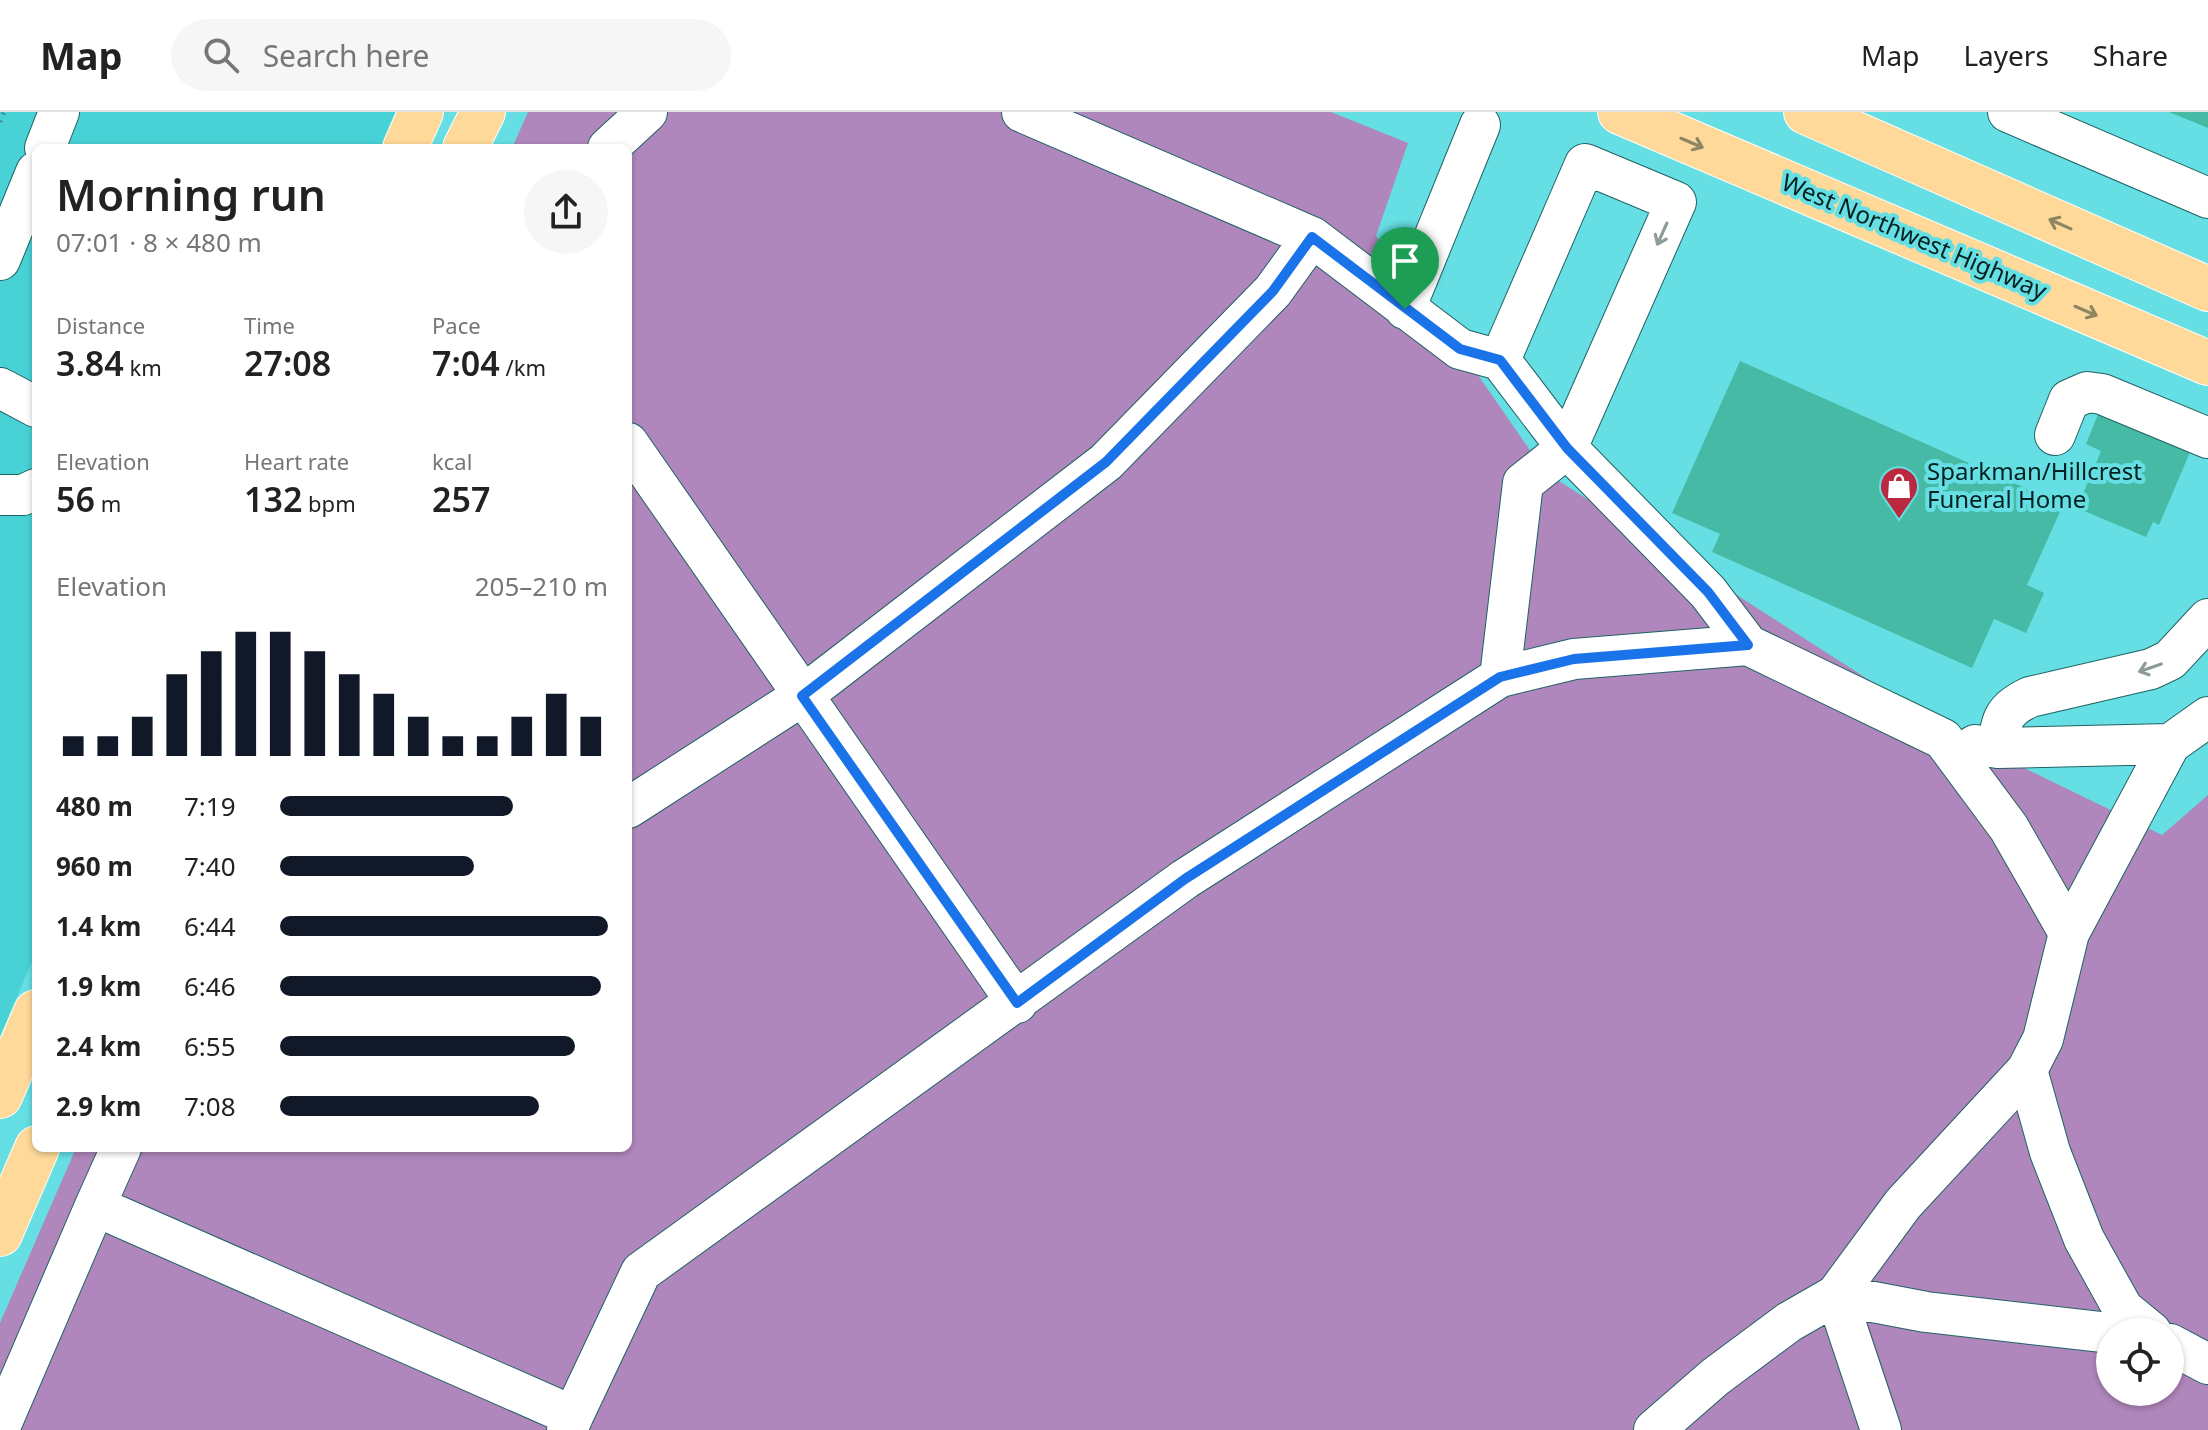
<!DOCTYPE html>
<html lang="en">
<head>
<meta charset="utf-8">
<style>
  :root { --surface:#fff; --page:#f6f6f6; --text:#222; --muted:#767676; --line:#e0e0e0; --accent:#111827 }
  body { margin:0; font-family:"Noto Sans",sans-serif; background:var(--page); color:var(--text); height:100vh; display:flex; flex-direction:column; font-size:30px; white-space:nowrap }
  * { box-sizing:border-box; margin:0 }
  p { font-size:26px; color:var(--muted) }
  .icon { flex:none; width:44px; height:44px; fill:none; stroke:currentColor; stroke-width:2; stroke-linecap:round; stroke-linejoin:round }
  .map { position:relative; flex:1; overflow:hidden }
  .side { position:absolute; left:32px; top:32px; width:600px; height:1008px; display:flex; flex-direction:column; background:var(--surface); border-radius:12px; box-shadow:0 2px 6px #0004 }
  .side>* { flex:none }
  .buttons { position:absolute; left:2096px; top:1206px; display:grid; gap:16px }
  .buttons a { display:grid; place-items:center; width:88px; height:88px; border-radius:50%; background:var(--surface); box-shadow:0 2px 6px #0004; font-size:40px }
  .pin { position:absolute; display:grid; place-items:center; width:68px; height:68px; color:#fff; margin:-82px -34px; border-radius:50% 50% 50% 0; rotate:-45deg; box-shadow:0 0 8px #0007 }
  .pin .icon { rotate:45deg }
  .round { display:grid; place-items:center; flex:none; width:84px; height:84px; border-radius:42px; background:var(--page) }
  .head { display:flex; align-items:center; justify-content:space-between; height:136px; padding:0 24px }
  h1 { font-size:44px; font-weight:600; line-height:60px }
  .figures { display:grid; grid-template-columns:repeat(3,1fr); gap:12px; height:136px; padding:8px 24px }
  .figures div { display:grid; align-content:center }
  .figures b { font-size:34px; font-weight:600 }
  .figures small { font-size:22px; font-weight:400 }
  .figures p { font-size:22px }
  .chart { height:224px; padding:16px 24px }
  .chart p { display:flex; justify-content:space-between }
  .chart svg { width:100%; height:144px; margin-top:8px; stroke:var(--accent); stroke-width:6 }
  ul { padding:0 24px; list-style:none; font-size:26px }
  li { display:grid; grid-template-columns:128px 96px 1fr; align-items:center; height:60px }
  li i { height:20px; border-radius:10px; background:var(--accent) }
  header { display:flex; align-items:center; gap:48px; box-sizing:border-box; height:112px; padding:0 40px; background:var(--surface); border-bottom:2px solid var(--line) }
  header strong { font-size:38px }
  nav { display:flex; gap:44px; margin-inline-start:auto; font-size:28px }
  .search { width:560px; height:72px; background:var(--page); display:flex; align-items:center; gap:20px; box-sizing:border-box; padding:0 28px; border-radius:44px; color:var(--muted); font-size:30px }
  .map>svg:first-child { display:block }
  .built { fill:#48d2d5 }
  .green { fill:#b087bc; fill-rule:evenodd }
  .building { fill:#46baa4 }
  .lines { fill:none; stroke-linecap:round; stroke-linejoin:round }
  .minor-casing { stroke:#206264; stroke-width:42 }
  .major-casing { stroke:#fff; stroke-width:46 }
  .path { stroke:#41989b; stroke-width:5; stroke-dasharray:2 6; stroke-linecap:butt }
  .minor { stroke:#fff; stroke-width:40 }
  .major { stroke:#fed999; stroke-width:44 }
  .oneway { stroke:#8e8663 }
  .oneway2 { stroke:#8e9b9b }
  .route-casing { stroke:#fff; stroke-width:16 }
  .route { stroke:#1a73e8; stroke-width:10 }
  .labels { text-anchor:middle; stroke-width:8; stroke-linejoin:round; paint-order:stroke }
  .street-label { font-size:24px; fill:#052021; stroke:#65dfe3 }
  .poi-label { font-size:24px; fill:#052021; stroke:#65dfe3; text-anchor:start }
</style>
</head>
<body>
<header>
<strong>Map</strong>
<div class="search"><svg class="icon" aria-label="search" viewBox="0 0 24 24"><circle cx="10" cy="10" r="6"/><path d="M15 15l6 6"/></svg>Search here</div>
<nav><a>Map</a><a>Layers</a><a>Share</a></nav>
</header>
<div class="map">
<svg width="2208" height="1318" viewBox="0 0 2208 1318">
  <rect width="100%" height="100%" fill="#65dfe3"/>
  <!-- built -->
  <path class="built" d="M0,0H395L380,36H36V840L0,924Z"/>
  <!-- green -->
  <path class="green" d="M528,0H1331L1408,31L1376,124L1460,237L1545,360L1950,620L2162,723L2208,683V1318H0V1211L76,1036H628V36H512ZM2110,1220H2170V1280H2110Z"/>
  <!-- building -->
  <path class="building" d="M2169,0H2208V16Z
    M1740,249L2063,393L2027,473L2044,481L2026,521L1994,507L1972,556L1712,440L1720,422L1672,401Z
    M2101,295L2193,333L2159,413L2153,410L2146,425L2077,396L2101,339L2086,332Z"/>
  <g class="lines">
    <!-- minor casing -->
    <g class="minor-casing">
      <path id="minor" d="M1022,0L1312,125L1460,237L1500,248L1567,336L1708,480L1748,533
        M2008,0L2208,86
        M45,36L59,0
        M608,36L647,0
        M0,148L36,60
        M1405,197L1480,13
        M1500,248L1585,52L1676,90L1567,336L1523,371L1500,565
        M0,276L36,295
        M2055,323L2069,288L2087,280L2102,282L2208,326
        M628,331L1017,891
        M0,383H23L36,377
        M1975,633L1998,636L2170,632
        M1998,636C2000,608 2004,597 2030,585L2151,557L2170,548L2208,507
        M628,696L802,584L1106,350L1273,179L1312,125
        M95,1094L121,1036
        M1836,1183L1926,1200L2110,1221
        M1836,1183L1881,1318
        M2151,1220L2123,1197L2084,1127L2050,1040L2027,958L2043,927L2069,821L2170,632L2208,605
        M2170,1232L2208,1252
        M573,1304L641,1160L1185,767L1500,565L1574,547L1748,533L1943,627L2009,716L2069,821
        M0,1315L95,1094L573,1304L567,1318
        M1654,1318L1715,1265L1789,1210L1836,1183L1903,1092L2027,958"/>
    </g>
    <!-- major casing -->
    <g class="major-casing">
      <path id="major" d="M1620,0L2208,251
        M1806,0L2208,177
        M405,36L421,0
        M465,36L483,0
        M0,984L36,900
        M0,1122L37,1036"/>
    </g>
    <!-- path -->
    <path class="path" d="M0,10L4,0"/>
    <!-- minor -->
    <use href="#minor" class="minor"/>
    <!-- major -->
    <use href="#major" class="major"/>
  </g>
  <!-- one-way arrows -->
  <defs><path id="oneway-shaft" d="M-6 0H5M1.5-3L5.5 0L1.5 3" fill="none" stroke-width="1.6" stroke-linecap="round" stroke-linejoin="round" transform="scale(2)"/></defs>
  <g class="oneway">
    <use href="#oneway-shaft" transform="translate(1692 31) rotate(23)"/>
    <use href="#oneway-shaft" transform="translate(2060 112) rotate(-156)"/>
    <use href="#oneway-shaft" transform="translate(2086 199) rotate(23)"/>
  </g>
  <g class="oneway2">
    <use href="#oneway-shaft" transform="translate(1662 122) rotate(114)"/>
    <use href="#oneway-shaft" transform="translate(2150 556) rotate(161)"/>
  </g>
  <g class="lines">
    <!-- route casing -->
    <g class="route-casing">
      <path id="route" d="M1312,125L1460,237L1500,248L1567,336L1708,480L1748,533L1574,547L1500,565L1185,767L1017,891L802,584L1106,350L1273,179Z"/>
    </g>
    <!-- route -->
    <use href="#route" class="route"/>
  </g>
  <!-- icons -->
  <defs>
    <g id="shop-pin" transform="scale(2)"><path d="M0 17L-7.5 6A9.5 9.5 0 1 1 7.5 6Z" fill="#ba2940" stroke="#65dfe3"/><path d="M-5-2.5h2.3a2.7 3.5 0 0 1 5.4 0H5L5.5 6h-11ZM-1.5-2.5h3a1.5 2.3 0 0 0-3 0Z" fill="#fff"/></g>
  </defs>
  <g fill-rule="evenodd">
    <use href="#shop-pin" x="1899" y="374"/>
  </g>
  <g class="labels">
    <!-- street labels -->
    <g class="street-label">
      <text transform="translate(1914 125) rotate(23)" y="8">West Northwest Highway</text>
    </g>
    <!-- poi labels -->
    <g class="poi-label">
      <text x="1927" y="368">Sparkman/Hillcrest<tspan x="1927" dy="28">Funeral Home</tspan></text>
    </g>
  </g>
</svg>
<div class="buttons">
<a><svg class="icon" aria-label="locate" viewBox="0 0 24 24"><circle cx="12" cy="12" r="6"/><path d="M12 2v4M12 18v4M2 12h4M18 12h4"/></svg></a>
</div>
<div class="pin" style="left:1405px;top:197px;background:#1e9e55"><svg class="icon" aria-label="arrive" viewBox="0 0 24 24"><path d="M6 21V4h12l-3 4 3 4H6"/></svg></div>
<section class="side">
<div class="head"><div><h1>Morning run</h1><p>07:01 · 8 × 480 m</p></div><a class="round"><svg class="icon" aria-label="share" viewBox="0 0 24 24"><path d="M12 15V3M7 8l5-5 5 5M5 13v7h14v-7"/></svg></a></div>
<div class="figures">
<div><p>Distance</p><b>3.84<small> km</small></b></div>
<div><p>Time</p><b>27:08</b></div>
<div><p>Pace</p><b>7:04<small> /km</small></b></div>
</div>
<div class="figures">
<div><p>Elevation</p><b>56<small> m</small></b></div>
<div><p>Heart rate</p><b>132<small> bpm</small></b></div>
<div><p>kcal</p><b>257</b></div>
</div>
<div class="chart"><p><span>Elevation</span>205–210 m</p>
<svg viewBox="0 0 160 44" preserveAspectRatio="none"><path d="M5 44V38M15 44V38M25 44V32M35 44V19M45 44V12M55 44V6M65 44V6M75 44V12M85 44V19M95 44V25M105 44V32M115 44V38M125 44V38M135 44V32M145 44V25M155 44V32"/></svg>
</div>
<ul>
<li><b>480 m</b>7:19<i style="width:71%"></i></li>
<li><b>960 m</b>7:40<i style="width:59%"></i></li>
<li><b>1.4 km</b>6:44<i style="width:100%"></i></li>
<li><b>1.9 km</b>6:46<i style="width:98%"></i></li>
<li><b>2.4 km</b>6:55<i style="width:90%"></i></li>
<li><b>2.9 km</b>7:08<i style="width:79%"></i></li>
</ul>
</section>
</div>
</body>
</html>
